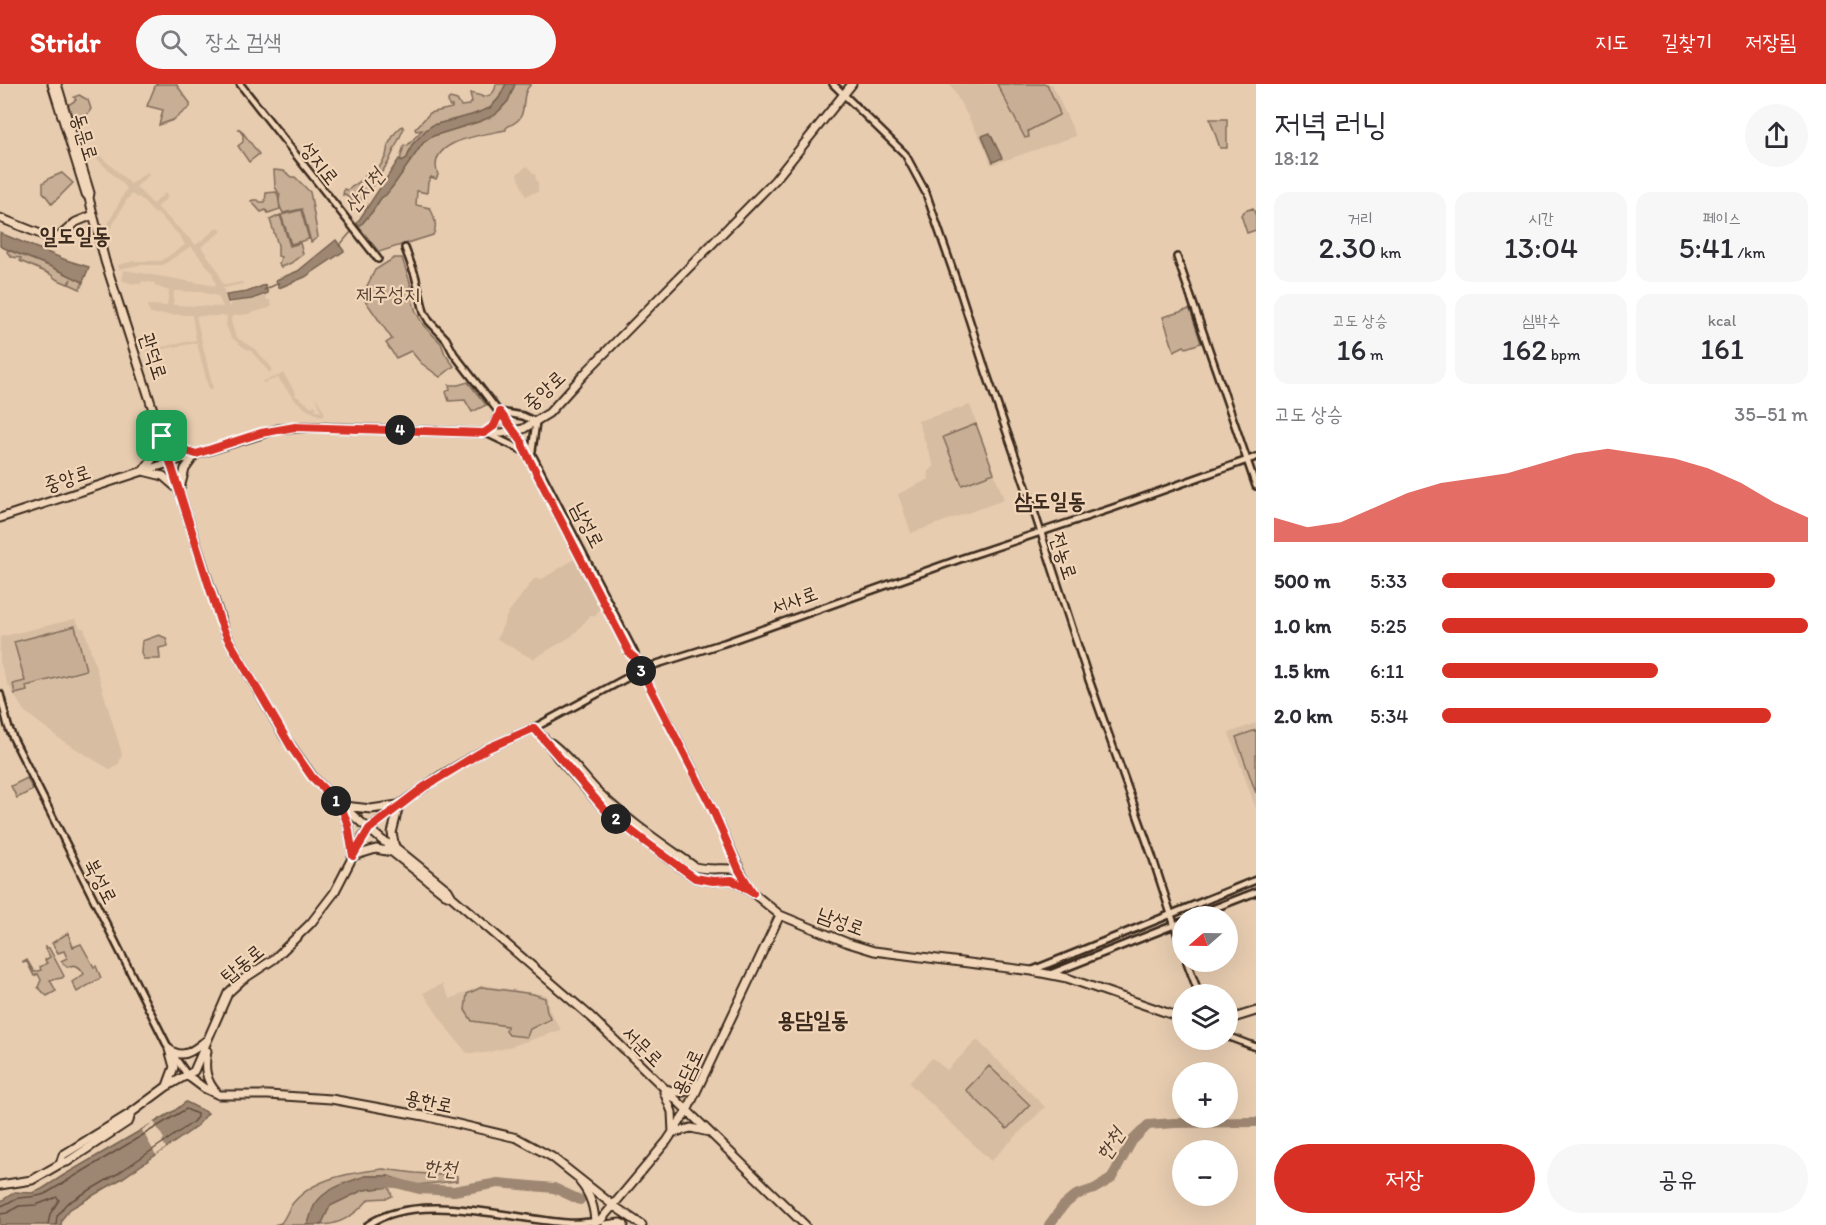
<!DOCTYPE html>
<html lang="ko">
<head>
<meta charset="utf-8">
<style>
  :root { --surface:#fff; --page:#f7f7f7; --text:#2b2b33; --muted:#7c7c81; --accent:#d93025 }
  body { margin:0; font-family:Itim,"Poor Story",sans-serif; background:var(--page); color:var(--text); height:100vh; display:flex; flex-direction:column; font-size:22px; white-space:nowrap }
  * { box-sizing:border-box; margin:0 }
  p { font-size:20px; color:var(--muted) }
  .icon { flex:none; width:33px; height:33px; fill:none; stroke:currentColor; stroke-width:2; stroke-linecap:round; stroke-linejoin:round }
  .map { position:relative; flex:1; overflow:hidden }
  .side { display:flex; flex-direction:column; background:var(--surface); width:570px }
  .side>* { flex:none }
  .needle { width:39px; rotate:250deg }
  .controls { position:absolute; left:1172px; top:822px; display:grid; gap:12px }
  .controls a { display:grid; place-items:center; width:66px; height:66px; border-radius:50%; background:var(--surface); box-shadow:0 6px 24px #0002; font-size:30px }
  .pin { position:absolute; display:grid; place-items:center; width:51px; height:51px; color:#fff; margin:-26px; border-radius:12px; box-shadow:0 3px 9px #0006 }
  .km { position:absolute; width:30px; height:30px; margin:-15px; border-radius:50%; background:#222; color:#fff; font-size:16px; line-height:30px; text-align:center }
  .round { display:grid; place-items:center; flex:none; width:63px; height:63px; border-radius:32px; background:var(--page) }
  .summary { display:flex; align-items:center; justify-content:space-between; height:102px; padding:0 18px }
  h1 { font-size:33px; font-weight:600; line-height:45px }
  .metrics { display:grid; grid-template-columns:repeat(3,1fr); gap:9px; height:102px; padding:6px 18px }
  .metrics div { display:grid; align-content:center; border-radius:15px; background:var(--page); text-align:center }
  .metrics b { font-size:30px; font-weight:600 }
  .metrics small { font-size:16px; font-weight:400 }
  .metrics p { font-size:16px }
  .chart { height:168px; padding:12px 18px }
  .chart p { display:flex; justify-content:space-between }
  .chart svg { width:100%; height:108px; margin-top:6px; fill:var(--accent); opacity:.7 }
  .cta { display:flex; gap:12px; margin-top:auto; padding:12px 18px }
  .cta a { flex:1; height:69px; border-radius:36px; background:var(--accent); color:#fff; font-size:24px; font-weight:600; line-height:69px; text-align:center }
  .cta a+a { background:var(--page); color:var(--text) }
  ul { padding:0 18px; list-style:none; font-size:20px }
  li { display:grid; grid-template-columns:96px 72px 1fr; align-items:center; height:45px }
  li i { height:15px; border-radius:8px; background:var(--accent) }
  header { display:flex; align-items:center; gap:36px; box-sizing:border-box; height:84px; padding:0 30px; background:var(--accent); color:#fff }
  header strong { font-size:28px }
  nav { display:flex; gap:33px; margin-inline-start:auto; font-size:21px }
  .search { width:420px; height:54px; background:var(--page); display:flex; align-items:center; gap:15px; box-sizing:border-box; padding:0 21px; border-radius:33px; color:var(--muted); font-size:22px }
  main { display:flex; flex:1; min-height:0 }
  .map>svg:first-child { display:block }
  .built { fill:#d7bda2; fill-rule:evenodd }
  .green { fill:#c7ae95; stroke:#816c5a; stroke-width:1.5 }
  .water { fill:#9e8772; stroke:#766250; stroke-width:1.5 }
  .pier { fill:#e7ccb0 }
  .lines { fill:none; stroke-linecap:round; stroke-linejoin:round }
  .shore { stroke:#634f40; stroke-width:1.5 }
  .stream { stroke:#766250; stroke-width:1.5 }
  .river { stroke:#9e8772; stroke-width:10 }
  .minor-casing { stroke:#3b2a1e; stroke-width:10 }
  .major-casing { stroke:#3b2a1e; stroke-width:11 }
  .minor { stroke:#f2d6b9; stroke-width:5 }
  .major { stroke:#f2d6b9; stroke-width:7 }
  .route-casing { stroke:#fff; stroke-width:12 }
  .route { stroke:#d93025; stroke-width:8 }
  .labels { text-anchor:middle; stroke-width:4.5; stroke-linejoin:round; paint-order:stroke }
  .street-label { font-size:20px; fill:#3b2a1e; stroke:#f2d6b9 }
  .park-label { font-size:20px; fill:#574436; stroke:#f2d6b9 }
  .water-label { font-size:21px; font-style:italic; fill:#544133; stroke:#f2d6b9 }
  .quarter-label { font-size:22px; font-weight:bold; fill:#3b2a1e; stroke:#f2d6b9 }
</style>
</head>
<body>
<header>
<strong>Stridr</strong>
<div class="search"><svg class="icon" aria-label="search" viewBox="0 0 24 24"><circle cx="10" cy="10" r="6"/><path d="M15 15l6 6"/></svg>장소 검색</div>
<nav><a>지도</a><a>길찾기</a><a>저장됨</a></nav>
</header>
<main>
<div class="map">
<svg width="1256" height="1141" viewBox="0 0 1256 1141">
  <rect width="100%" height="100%" fill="#e7ccb0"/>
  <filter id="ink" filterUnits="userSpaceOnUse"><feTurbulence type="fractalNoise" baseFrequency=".0167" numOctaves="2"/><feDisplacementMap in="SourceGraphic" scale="12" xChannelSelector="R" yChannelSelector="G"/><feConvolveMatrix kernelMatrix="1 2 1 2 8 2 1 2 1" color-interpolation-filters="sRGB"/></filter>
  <g filter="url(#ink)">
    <!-- built -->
    <path class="built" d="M950,0H1052L1076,52L991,81L985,63Z
      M98,70L131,100L147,88L149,91L136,103L153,120L165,109L168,113L157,123L196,161L218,143L222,147L201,163L217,185L222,199L225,201L242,198L243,200L223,204L229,223L231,222V219L266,212L267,216H270L272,222L269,224L248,230L232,232L231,237L235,251L240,256L255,265L272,284L270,289L251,267L243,263L231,253L226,241L227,232H196L213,305L209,306L197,259L147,268L146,266L196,256L192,231L150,230V227L148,226V221L167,222L169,207L155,202V199L142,197L141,200L129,199L122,196L124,186L216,202L212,188L191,162L163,181H139L119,185L118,181L134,177H161L185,161L181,153L157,129L155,130L139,113L137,114L132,110L126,117L111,144L107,142L127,104L95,73ZM174,207L201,208L218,212L223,223L173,221Z
      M527,82L536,92L535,93L538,99V108L529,110L526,113L517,90Z
      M283,289L296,309L295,311L312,323L314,321L317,323L315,325L321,328L316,312L325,330L322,333L306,325L294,315L278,294L263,299L262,297L279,292Z
      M970,321L1004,416L911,449L898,410L929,395L928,388L934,383L918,337Z
      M573,476H575L600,524L595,533L591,531L572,552L533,575L497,555L508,529L534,495H542Z
      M75,535L81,544H84L122,670L119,679L111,686L60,655L24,627L7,599L0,578V553Z
      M1256,639V725L1229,649Z
      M442,900L450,915L483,901L547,911L549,926L561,946L506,964L485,969H467L449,947L423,909Z
      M977,956L1045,1023L991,1077L909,999L932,974L947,986Z"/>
    <!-- green -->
    <path class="green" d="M156,0H176L190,19V23L173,36L159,41L163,26L147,22Z
      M496,0H506L499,14L490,24L472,31L433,41L426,46L412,61L407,74L405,76H400L404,61L407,62L422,46L416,47L415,45L430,29L452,24V22H449L448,16L450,14L457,16L461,22L469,21L472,18L470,9L482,12V13C491,12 495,9 496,0Z
      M515,0H531C521,10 526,21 521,32C518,39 511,40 506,44V46C482,51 425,56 438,91L436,95L431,93L428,98L427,109L417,107L416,121L430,124C434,131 438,143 433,151L379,168L359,143L372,128L381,114L393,102L423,59L433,52L481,37L500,26L508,17Z
      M997,0H1047L1059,27V31L1028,47L1029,53L1025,54Z
      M79,11L88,16L91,25L85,34L74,41L68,21L76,16L74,13Z
      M1210,35H1227V64H1220Z
      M402,42L404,44L388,79L357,123L345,110L343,111L344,105L347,106C352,103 365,95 367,89L369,90L379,84L386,72L388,61L395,49Z
      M238,44L241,46L259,70L249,78L238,62L243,58V51Z
      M274,86L284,87L291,93H295L310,108L311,113L318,153L311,158L302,125L283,129C280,124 278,117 280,111L275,103Z
      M62,89L73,99L52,120L43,108V99L50,94Z
      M276,108L278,111L280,125L268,129L266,126L261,128L251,117L253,116H258L260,118H265L266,109Z
      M1253,124L1256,132V146L1247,149L1241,131L1245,127Z
      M301,126L309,155L291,160L281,131Z
      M280,131L290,162L300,159L303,170L291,179L281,183L279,180L281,173L278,172V161L270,136Z
      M8,166L52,183L83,198L80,205L69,200L71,195L68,200L56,195L50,190L20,177L21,174L11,173L7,168Z
      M394,174H402L410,198L411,212L416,228L424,242L441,259L445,270L454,282L440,293L421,279L411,267L396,274L386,259L392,255L362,212L375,186Z
      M1190,225L1201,259L1186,264L1184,262L1174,267L1163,233Z
      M468,298L486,321L472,328L465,316L449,317L446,308L450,305L449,301H458Z
      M976,340L994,389L962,401L943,353Z
      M75,542L86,586L26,602L27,607L15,610L13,600L25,597L14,558Z
      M159,551L166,554L168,562L159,564L160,575H143L141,568L142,557Z
      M1256,646V709L1236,653Z
      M27,694L33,706L17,714L11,702Z
      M68,849L73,863L81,860L94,883L96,882L101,894L77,908L72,898L84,890C80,882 75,879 67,883L61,877L67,874L64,867L58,869L52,859Z
      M45,863L49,864L64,892L62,894L50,896L56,907L47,912L38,903L41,896L38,890L34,892L27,878L22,879L27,876L34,888L41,886L40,883L47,879L45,876L50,873Z
      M482,903L533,910L545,914L547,928L551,935L530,945L527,953L509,951L506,947L507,942L472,937L465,926L467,910Z
      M989,982L1030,1021L1007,1045L966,1006Z
      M383,1085L415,1089L457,1092V1097L416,1101L388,1092H365L307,1141H274L281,1139C286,1133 288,1125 293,1119C315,1093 351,1089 383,1085Z
      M389,1103L392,1112L388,1114L369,1115C357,1129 340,1141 321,1141L330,1122L363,1106Z"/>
    <!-- water -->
    <path class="water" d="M506,0H515L508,17L495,31L481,37L433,52L423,59L393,102L386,111L381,114L372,128L359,143L357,139L399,75L402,77L407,74L412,61L426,46L433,41L472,31L490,24L499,14Z
      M990,49L1002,74L993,78L982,52Z
      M0,149L66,176L89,183L83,198L52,183L4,164L0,162Z
      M336,156L344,167L305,193L279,204L276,196L298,187Z
      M265,201L268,209L252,215L228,218L226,211L247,208Z
      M186,1018L208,1029L196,1043L182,1053L121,1095L70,1125L62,1135L61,1141H0V1118L15,1108L32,1109L42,1105L64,1091L174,1027Z
      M365,1092H388L389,1103L363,1106L330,1122L321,1141H307C311,1134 311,1125 316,1119C326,1104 349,1098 365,1092Z"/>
    <!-- pier -->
    <path class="pier" d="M154,1038L164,1055L162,1057L166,1064L156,1071L142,1046Z"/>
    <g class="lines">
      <!-- shore -->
      <path class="shore" d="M0,1122C7,1121 12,1115 19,1114C29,1112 34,1114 45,1110L186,1025L197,1030V1033L192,1039L117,1090L66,1120L57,1132L56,1141
        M0,1130L7,1129L19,1122L36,1121L57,1113L59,1116L50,1130L48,1141"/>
      <!-- stream -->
      <path class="stream" d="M339,162L357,141
        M264,206L279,199"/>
      <!-- river -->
      <path class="river" d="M375,1098L396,1099L419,1105L454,1107L498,1099L554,1104L580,1116
        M1049,1141L1063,1122L1076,1111L1094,1105L1111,1095L1132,1057L1148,1041L1174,1039L1256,1038"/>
      <!-- minor casing -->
      <g class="minor-casing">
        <path id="minor" d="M240,0L378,175
          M833,0L905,70L926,109L961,210L986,288L1028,409L1088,593L1152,772L1182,864
          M405,164L415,191L424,228L429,237L446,255L454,270L522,358L527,361L635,570V574
          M1177,173L1256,402
          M484,349L494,342L500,328L523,332L536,338L532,367
          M486,349L524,367
          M522,358L523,363L630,570L635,574C661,624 688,674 713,725C726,753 737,781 752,808
          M0,610L8,642L13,654L169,965L188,992
          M544,654L534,644L632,591L657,580L724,559L960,475L1113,424L1256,373
          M1194,832L1256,808
          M1187,878L1199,910
          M1033,886L1256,796
          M1050,890L1182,838
          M1227,952L1256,963
          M368,1141C416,1106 511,1135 567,1139C577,1140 588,1138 599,1137"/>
      </g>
      <!-- major casing -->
      <g class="major-casing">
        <path id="major" d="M52,0L86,110L89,114
          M57,0L90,109L89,114L105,177L225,549L284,652L313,693L335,716L383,757L395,763L448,806L452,813
          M0,134L53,155L60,152L76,138L93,131
          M180,404L185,385L195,371
          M178,405L163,392L143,387L156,370L162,352L178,364L194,370
          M0,434L143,387L278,345L315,343L484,349H502L523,345L549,329L588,286L775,96L852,0
          M544,654L558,674L606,727L681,784L695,794L713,797L732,796L753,809L780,831L848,859L874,867L1032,887L1067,894L1182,934
          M551,659C570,673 583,693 599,709C628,737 663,760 695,783C710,787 724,783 739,786
          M342,722L349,745L353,772
          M344,722L371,725L398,721
          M388,761L392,768L445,810L452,813L591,933L805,1141
          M395,763L392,749L399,721
          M353,772L376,765L392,768
          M1227,936L1256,927
          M169,965C184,977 194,965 207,956
          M207,967C204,983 205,996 217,1009
          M188,992L204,1004L219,1011H268L331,1015L424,1032L517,1054L552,1073L614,1122L642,1141
          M167,1002L174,983L169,965
          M666,1005C683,1011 685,1009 699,999
          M664,1008L672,1028L673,1049L691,1044L709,1048
          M60,1080L63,1071L131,1029L166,1003L194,987L228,909L242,896L274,875L311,839L334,809L363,753L369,745L399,721L440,692L488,664L534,644
          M580,1098C591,1111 595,1125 595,1141
          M0,1101L32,1096L60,1080L67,1078L129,1037L131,1029
          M600,1137L667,1057L687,1027L780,831
          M606,1141L620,1139L624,1141"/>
      </g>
      <!-- minor -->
      <use href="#minor" class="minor"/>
      <!-- major -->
      <use href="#major" class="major"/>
    </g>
  </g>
  <g class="lines" filter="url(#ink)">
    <!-- route casing -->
    <g class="route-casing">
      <path id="route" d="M500,328L522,358L523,363L630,570L635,574L712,724L739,786L753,809L732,796L713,797L695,794L647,759L606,727L534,644L488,664L424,703L369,745L353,772L348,741L341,722L312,693L291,663L227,553L220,537L162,352L178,364L196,370L261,349L295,343L484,349L494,342Z"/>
    </g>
    <!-- route -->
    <use href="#route" class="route"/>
  </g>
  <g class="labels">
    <!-- street labels -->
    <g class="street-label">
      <text transform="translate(85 53) rotate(73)" y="7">동문로</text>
      <text transform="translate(320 79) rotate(52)" y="7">성지로</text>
      <text transform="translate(154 272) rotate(72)" y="7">관덕로</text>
      <text transform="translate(544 306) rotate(-43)" y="7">중앙로</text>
      <text transform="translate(67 394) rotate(-18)" y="7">중앙로</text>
      <text transform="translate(588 441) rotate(63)" y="7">남성로</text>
      <text transform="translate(1064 472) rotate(72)" y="7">전농로</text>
      <text transform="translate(794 516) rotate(-20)" y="7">서사로</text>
      <text transform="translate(101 797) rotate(63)" y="7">북성로</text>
      <text transform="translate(841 837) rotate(20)" y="7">남성로</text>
      <text transform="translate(242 879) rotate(-39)" y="7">탑동로</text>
      <text transform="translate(643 962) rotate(45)" y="7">서문로</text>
      <text transform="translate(687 988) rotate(-65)" y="7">용담로</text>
      <text transform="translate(429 1017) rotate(12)" y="7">용한로</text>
    </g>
    <!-- park labels -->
    <g class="park-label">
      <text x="388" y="217">제주성지</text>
    </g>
    <!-- water labels -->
    <g class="water-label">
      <text transform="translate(364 107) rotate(-52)" y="7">산지천</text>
      <text transform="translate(1110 1060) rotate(-57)" y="7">한천</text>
      <text transform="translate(440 1084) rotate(3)" y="7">한천</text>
    </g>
    <!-- quarter labels -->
    <g class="quarter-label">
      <text x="75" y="159">일도일동</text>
      <text x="1050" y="424">삼도일동</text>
      <text x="813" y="943">용담일동</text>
    </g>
  </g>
</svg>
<div class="controls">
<a><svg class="needle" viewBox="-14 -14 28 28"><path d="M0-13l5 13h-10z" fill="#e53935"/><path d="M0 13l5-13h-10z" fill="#7c7c81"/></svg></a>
<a><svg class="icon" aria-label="layers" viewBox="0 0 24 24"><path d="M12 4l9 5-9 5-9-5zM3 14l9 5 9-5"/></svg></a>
<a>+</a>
<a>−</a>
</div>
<div class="pin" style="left:162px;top:352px;background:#1e9e55"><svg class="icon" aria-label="arrive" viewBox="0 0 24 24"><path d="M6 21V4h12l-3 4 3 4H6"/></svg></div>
<b class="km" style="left:336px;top:717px">1</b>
<b class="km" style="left:616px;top:735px">2</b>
<b class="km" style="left:641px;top:587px">3</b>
<b class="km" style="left:400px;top:346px">4</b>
</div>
<section class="side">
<div class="summary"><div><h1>저녁 러닝</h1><p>18:12</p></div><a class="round"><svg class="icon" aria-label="share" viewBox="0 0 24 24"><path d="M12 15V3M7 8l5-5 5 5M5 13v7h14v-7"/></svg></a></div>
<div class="metrics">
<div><p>거리</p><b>2.30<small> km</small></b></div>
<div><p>시간</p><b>13:04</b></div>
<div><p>페이스</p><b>5:41<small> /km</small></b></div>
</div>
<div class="metrics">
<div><p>고도 상승</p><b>16<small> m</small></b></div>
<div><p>심박수</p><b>162<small> bpm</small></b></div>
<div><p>kcal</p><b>161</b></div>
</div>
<div class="chart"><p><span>고도 상승</span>35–51 m</p>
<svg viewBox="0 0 160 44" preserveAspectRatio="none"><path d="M0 44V34L10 38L20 36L30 30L40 24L50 20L60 18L70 16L80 12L90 8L100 6L110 8L120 10L130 14L140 20L150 28L160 34V44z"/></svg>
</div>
<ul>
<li><b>500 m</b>5:33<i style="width:91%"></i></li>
<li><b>1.0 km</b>5:25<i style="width:100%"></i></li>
<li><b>1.5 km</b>6:11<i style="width:59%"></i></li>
<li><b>2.0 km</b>5:34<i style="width:90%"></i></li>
</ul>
<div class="cta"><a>저장</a><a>공유</a></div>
</section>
</main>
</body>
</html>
